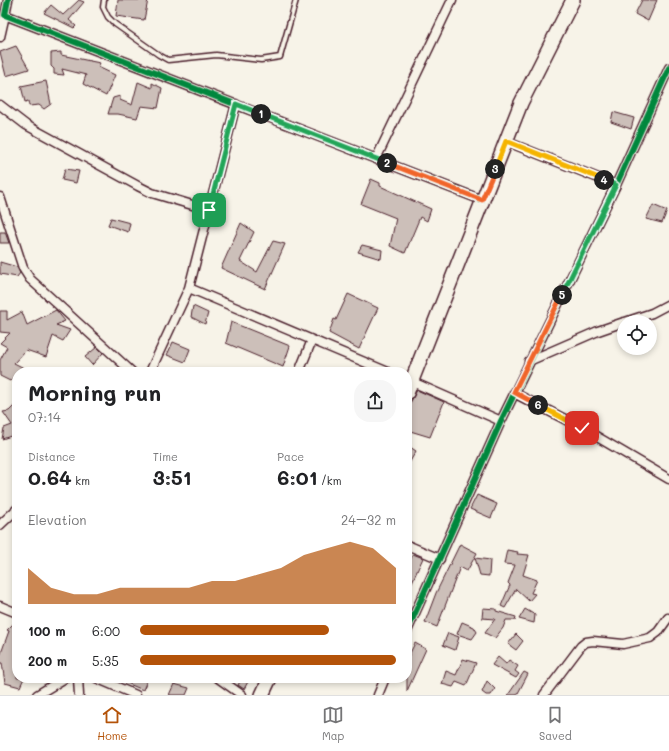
<!DOCTYPE html>
<html lang="en">
<head>
<meta charset="utf-8">
<style>
  :root { --surface:#fff; --page:#f6f6f6; --text:#202124; --muted:#757577; --line:#e0e0e0; --accent:#b45309 }
  body { margin:0; font-family:Mali,sans-serif; background:var(--page); color:var(--text); height:100vh; display:flex; flex-direction:column; font-size:15px; white-space:nowrap }
  * { box-sizing:border-box; margin:0 }
  p { font-size:13px; color:var(--muted) }
  .icon { flex:none; width:22px; height:22px; fill:none; stroke:currentColor; stroke-width:2; stroke-linecap:round; stroke-linejoin:round }
  .map { position:relative; flex:1; overflow:hidden }
  .side { position:absolute; left:12px; top:367px; width:400px; height:316px; display:flex; flex-direction:column; background:var(--surface); border-radius:16px; box-shadow:0 2px 6px #0003 }
  .side>* { flex:none }
  .buttons { position:absolute; left:617px; top:315px; display:grid; gap:8px }
  .buttons a { display:grid; place-items:center; width:40px; height:40px; border-radius:50%; background:var(--surface); box-shadow:0 2px 6px #0003; font-size:20px }
  .pin { position:absolute; display:grid; place-items:center; width:34px; height:34px; color:#fff; margin:-17px; border-radius:8px; box-shadow:0 2px 6px #0006 }
  .km { position:absolute; width:20px; height:20px; margin:-10px; border-radius:50%; background:#222; color:#fff; font-size:11px; line-height:20px; text-align:center }
  .round { display:grid; place-items:center; flex:none; width:42px; height:42px; border-radius:16px; background:var(--page) }
  .summary { display:flex; align-items:center; justify-content:space-between; height:68px; padding:0 16px }
  h1 { font-size:22px; font-weight:700; line-height:30px }
  .metrics { display:grid; grid-template-columns:repeat(3,1fr); gap:6px; height:68px; padding:4px 16px }
  .metrics div { display:grid; align-content:center }
  .metrics b { font-size:20px; font-weight:700 }
  .metrics small { font-size:11px; font-weight:400 }
  .metrics p { font-size:11px }
  .chart { height:112px; padding:8px 16px }
  .chart p { display:flex; justify-content:space-between }
  .chart svg { width:100%; height:72px; margin-top:4px; fill:var(--accent); opacity:.7 }
  ul { padding:0 16px; list-style:none; font-size:13px }
  li { display:grid; grid-template-columns:64px 48px 1fr; align-items:center; height:30px }
  li i { height:10px; border-radius:5px; background:var(--accent) }
  .dock { display:flex; justify-content:space-around; align-items:center; height:56px; border-top:1px solid var(--line); background:var(--surface); font-size:11px; color:var(--muted) }
  .dock a { display:grid; justify-items:center; gap:2px }
  .dock .active { color:var(--accent) }
  .map>svg:first-child { display:block }
  .building { fill:#ccbfb9; stroke:#4a1f2b }
  .lines { fill:none; stroke-linecap:round; stroke-linejoin:round }
  .service-casing { stroke:#4a1f2b; stroke-width:7 }
  .minor-casing { stroke:#4a1f2b; stroke-width:11 }
  .primary-casing { stroke:#4a1f2b; stroke-width:16 }
  .service { stroke:#f7f3e8; stroke-width:4 }
  .minor { stroke:#f7f3e8; stroke-width:8 }
  .primary { stroke:#f7f3e8; stroke-width:13 }
  .cycleway-casing { stroke:#f7f3e8; stroke-width:8 }
  .cycleway { stroke:#00873e; stroke-width:6 }
  .split-1-casing { stroke:#fff; stroke-width:8 }
  .split-2-casing { stroke:#fff; stroke-width:8 }
  .split-3-casing { stroke:#fff; stroke-width:8 }
  .split-4-casing { stroke:#fff; stroke-width:8 }
  .split-5-casing { stroke:#fff; stroke-width:8 }
  .split-6-casing { stroke:#fff; stroke-width:8 }
  .split-7-casing { stroke:#fff; stroke-width:8 }
  .split-1 { stroke:#22a559; stroke-width:5 }
  .split-2 { stroke:#22a559; stroke-width:5 }
  .split-3 { stroke:#f0652b; stroke-width:5 }
  .split-4 { stroke:#f5b400; stroke-width:5 }
  .split-5 { stroke:#22a559; stroke-width:5 }
  .split-6 { stroke:#f0652b; stroke-width:5 }
  .split-7 { stroke:#f5b400; stroke-width:5 }
</style>
</head>
<body>
<div class="map">
<svg width="669" height="695" viewBox="0 0 669 695">
  <rect width="100%" height="100%" fill="#f7f3e8"/>
  <filter id="ink" filterUnits="userSpaceOnUse"><feTurbulence type="fractalNoise" baseFrequency=".025" numOctaves="2"/><feDisplacementMap in="SourceGraphic" scale="8" xChannelSelector="R" yChannelSelector="G"/><feConvolveMatrix kernelMatrix="1 2 1 2 8 2 1 2 1" color-interpolation-filters="sRGB"/></filter>
  <g filter="url(#ink)">
    <!-- building -->
    <path class="building" d="M79,0L84,2L69,20L76,26L74,28L44,13L51,5L63,15Z
      M118,0H148L144,20L116,16Z
      M642,0H657L648,21L635,14Z
      M16,46L29,69L6,76L0,52Z
      M61,52V55L100,63L98,67L115,75L106,96L83,84L86,75L62,69L64,75L54,74V69L51,66V53Z
      M46,81L51,104L44,109L39,105L29,106L28,101L25,102L21,86Z
      M138,82L152,88V83L162,88L158,108L141,106L137,118L118,114H108L113,98L120,96V100L132,105Z
      M613,112L634,118L631,129L611,122Z
      M65,169L79,171L76,183L62,180Z
      M371,179L380,183V186L431,209L427,221L420,217L405,253L390,246L396,218L361,204Z
      M653,205L667,211L662,223L646,219Z
      M111,218L130,223L128,232L108,225Z
      M241,223L254,232L240,261L257,272L273,241L285,244L265,289L221,268Z
      M0,232H5L9,243H0Z
      M362,245L382,250L381,259L358,252Z
      M0,262L17,267L20,273L17,277L0,274Z
      M348,294L378,308L359,349L329,333L334,319L336,320Z
      M193,306L208,313L205,324L191,317Z
      M56,310L65,321L56,325L70,330L63,341L53,336L46,357L26,350L14,363L24,368L17,372V374L10,381L0,376V360L7,347L0,343L10,333L0,332V311H7V320L22,312L27,325Z
      M231,322L290,346L283,367L226,343Z
      M173,342L190,349L185,362L167,355Z
      M97,347L103,353L92,365L85,357Z
      M417,390L444,402L430,437L407,430V409Z
      M17,403V434L2,439L4,428L12,425L3,412L9,411Z
      M407,445L416,451L407,467Z
      M477,495L497,504L491,518L470,509Z
      M460,544L477,553L467,571L460,567L437,627L425,622L436,593Z
      M507,550L518,552L517,554L529,555L523,575L537,580L531,593L535,594L529,601L516,589L505,608L501,606L510,585L508,583L515,565L504,564Z
      M413,554L423,558L407,593V566Z
      M475,558L490,560L489,576L480,575Z
      M483,608L496,609V611L516,617L515,620H506L503,628L495,638L485,633L495,619L482,618Z
      M525,609L535,615L534,623L519,619Z
      M17,620V678H24L20,687L5,683L2,663H0V656L9,631L7,630Z
      M462,622L474,627L477,632L472,639L457,634Z
      M448,633L459,637L455,650L443,645Z
      M516,634L523,641L516,650L508,644Z
      M415,643L426,649L407,691V659Z
      M498,657L506,664L509,660L518,666L515,671L519,674L516,678L492,665Z
      M463,659L476,663L466,686L456,682L453,687L442,684L446,671L456,675Z
      M524,672L528,674L517,695H508Z
      M115,678H148L143,690Z
      M242,678H250L244,689L238,685Z
      M487,681L495,689L491,695H486L482,692Z
      M174,684L189,688L186,695H169Z"/>
    <g class="lines">
      <!-- service casing -->
      <g class="service-casing">
        <path id="service" d="M104,0L103,7L108,17L115,24L159,55L168,60L216,55L261,60L280,57L296,0"/>
      </g>
      <!-- minor casing -->
      <g class="minor-casing">
        <path id="minor" d="M8,0L5,15L482,200
          M0,37L5,15
          M0,105L26,125L138,186L152,193L209,210
          M505,141L616,185
          M376,159L452,0
          M0,197L23,268L30,279L132,372
          M189,288L388,372
          M625,322L652,313L669,304
          M529,361L598,331L624,322
          M150,372L189,288L236,104
          M299,372L312,340
          M408,380L501,421
          M514,393L582,428L669,479
          M0,525L17,509
          M407,545L440,559
          M0,606L17,613
          M407,631L501,421L616,185L669,68
          M78,678L79,695
          M96,678L136,695
          M218,678L242,695
          M37,695L65,678
          M378,695L385,678
          M544,695L581,646L586,642L593,641L623,644L650,638L658,632L668,618"/>
      </g>
      <!-- primary casing -->
      <g class="primary-casing">
        <path id="primary" d="M407,393L521,103L573,0
          M262,695L270,678"/>
      </g>
      <!-- service -->
      <use href="#service" class="service"/>
      <!-- minor -->
      <use href="#minor" class="minor"/>
      <!-- primary -->
      <use href="#primary" class="primary"/>
      <!-- cycleway casing -->
      <g class="cycleway-casing">
        <path id="cycleway" d="M8,0L5,15L482,200
          M407,631L501,421L616,185L669,68"/>
      </g>
      <!-- cycleway -->
      <use href="#cycleway" class="cycleway"/>
    </g>
  </g>
  <g class="lines" filter="url(#ink)">
    <!-- split-1 casing -->
    <g class="split-1-casing">
      <path id="split-1" d="M209,210L236,104L261,114"/>
    </g>
    <!-- split-2 casing -->
    <g class="split-2-casing">
      <path id="split-2" d="M261,114L387,163"/>
    </g>
    <!-- split-3 casing -->
    <g class="split-3-casing">
      <path id="split-3" d="M387,163L482,200L495,169"/>
    </g>
    <!-- split-4 casing -->
    <g class="split-4-casing">
      <path id="split-4" d="M495,169L506,141L604,180"/>
    </g>
    <!-- split-5 casing -->
    <g class="split-5-casing">
      <path id="split-5" d="M562,295L616,185L604,180"/>
    </g>
    <!-- split-6 casing -->
    <g class="split-6-casing">
      <path id="split-6" d="M538,405L514,392L562,295"/>
    </g>
    <!-- split-7 casing -->
    <g class="split-7-casing">
      <path id="split-7" d="M538,405L582,428"/>
    </g>
    <!-- split-1 -->
    <use href="#split-1" class="split-1"/>
    <!-- split-2 -->
    <use href="#split-2" class="split-2"/>
    <!-- split-3 -->
    <use href="#split-3" class="split-3"/>
    <!-- split-4 -->
    <use href="#split-4" class="split-4"/>
    <!-- split-5 -->
    <use href="#split-5" class="split-5"/>
    <!-- split-6 -->
    <use href="#split-6" class="split-6"/>
    <!-- split-7 -->
    <use href="#split-7" class="split-7"/>
  </g>
</svg>
<div class="buttons">
<a><svg class="icon" aria-label="locate" viewBox="0 0 24 24"><circle cx="12" cy="12" r="6"/><path d="M12 2v4M12 18v4M2 12h4M18 12h4"/></svg></a>
</div>
<div class="pin" style="left:209px;top:210px;background:#1e9e55"><svg class="icon" aria-label="arrive" viewBox="0 0 24 24"><path d="M6 21V4h12l-3 4 3 4H6"/></svg></div>
<div class="pin" style="left:582px;top:428px;background:#d93025"><svg class="icon" aria-label="check" viewBox="0 0 24 24"><path d="M5 12l5 5 9-10"/></svg></div>
<b class="km" style="left:261px;top:114px">1</b>
<b class="km" style="left:387px;top:163px">2</b>
<b class="km" style="left:495px;top:169px">3</b>
<b class="km" style="left:604px;top:180px">4</b>
<b class="km" style="left:562px;top:295px">5</b>
<b class="km" style="left:538px;top:405px">6</b>
<section class="side">
<div class="summary"><div><h1>Morning run</h1><p>07:14</p></div><a class="round"><svg class="icon" aria-label="share" viewBox="0 0 24 24"><path d="M12 15V3M7 8l5-5 5 5M5 13v7h14v-7"/></svg></a></div>
<div class="metrics">
<div><p>Distance</p><b>0.64<small> km</small></b></div>
<div><p>Time</p><b>3:51</b></div>
<div><p>Pace</p><b>6:01<small> /km</small></b></div>
</div>
<div class="chart"><p><span>Elevation</span>24–32 m</p>
<svg viewBox="0 0 160 44" preserveAspectRatio="none"><path d="M0 44V22L10 34L20 38L30 38L40 34L50 34L60 34L70 34L80 30L90 30L100 26L110 22L120 14L130 10L140 6L150 10L160 22V44z"/></svg>
</div>
<ul>
<li><b>100 m</b>6:00<i style="width:74%"></i></li>
<li><b>200 m</b>5:35<i style="width:100%"></i></li>
</ul>
</section>
</div>
<nav class="dock">
<a class="active"><svg class="icon" aria-label="home" viewBox="0 0 24 24"><path d="M3 11l9-7 9 7M6 9v11h12V9"/></svg>Home</a>
<a><svg class="icon" aria-label="map" viewBox="0 0 24 24"><path d="M3 6l6-2 6 2 6-2v14l-6 2-6-2-6 2zM9 4v14M15 6v14"/></svg>Map</a>
<a><svg class="icon" aria-label="saved" viewBox="0 0 24 24"><path d="M7 4h10v16l-5-4-5 4z"/></svg>Saved</a>
</nav>
</body>
</html>
